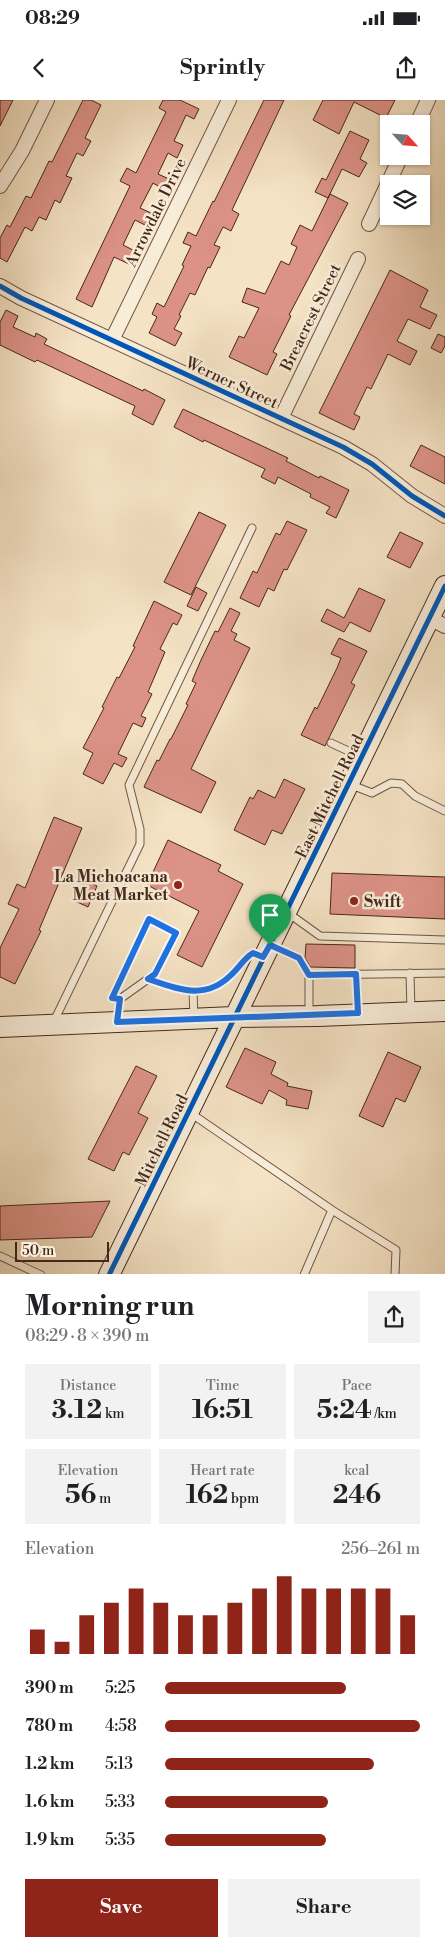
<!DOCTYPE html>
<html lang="en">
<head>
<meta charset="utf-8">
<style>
  :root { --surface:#fff; --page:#f2f2f2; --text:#202124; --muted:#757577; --accent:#8f2418 }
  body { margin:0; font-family:"Libre Bodoni",serif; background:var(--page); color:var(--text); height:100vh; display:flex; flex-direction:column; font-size:19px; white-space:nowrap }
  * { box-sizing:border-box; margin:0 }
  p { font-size:16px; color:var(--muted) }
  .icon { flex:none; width:28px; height:28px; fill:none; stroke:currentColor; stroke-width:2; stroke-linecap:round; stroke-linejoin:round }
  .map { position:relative; height:1174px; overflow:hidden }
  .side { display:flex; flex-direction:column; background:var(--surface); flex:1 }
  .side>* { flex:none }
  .needle { width:32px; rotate:116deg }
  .buttons { position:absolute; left:380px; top:15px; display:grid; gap:10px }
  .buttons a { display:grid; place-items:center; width:50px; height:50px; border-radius:0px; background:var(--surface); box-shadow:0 1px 4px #0004; font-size:25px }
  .scale { position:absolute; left:15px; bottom:12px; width:94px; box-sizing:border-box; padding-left:5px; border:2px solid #47271a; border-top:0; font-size:14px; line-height:18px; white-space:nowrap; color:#47271a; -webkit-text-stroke:4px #f8edd9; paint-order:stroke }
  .pin { position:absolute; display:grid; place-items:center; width:42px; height:42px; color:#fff; margin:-51px -21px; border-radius:50% 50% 50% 0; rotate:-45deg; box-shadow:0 0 5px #0007 }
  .pin .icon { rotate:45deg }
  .round { display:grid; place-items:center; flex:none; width:52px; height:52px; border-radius:0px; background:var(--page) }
  .summary { display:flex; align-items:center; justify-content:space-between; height:85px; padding:0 25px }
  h1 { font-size:28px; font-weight:700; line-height:38px }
  .stats { display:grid; grid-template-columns:repeat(3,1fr); gap:8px; height:85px; padding:5px 25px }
  .stats div { display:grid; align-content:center; border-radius:0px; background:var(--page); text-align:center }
  .stats b { font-size:25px; font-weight:700 }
  .stats small { font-size:14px; font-weight:400 }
  .stats p { font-size:14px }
  .chart { height:140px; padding:10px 25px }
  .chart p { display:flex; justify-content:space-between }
  .chart svg { width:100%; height:90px; margin-top:5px; stroke:var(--accent); stroke-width:6 }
  .action { display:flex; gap:10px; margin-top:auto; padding:10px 25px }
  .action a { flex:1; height:58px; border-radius:0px; background:var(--accent); color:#fff; font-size:20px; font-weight:700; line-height:58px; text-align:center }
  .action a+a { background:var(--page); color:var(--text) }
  ul { padding:0 25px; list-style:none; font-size:16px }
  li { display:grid; grid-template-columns:80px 60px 1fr; align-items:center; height:38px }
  li i { height:12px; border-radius:6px; background:var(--accent) }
  .status { display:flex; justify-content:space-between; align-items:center; height:35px; padding:0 25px; background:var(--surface); direction:ltr }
  .status svg { height:14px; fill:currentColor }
  header { display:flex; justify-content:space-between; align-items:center; height:65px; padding:0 25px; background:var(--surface); font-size:22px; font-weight:700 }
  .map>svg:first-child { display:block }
  .building { fill:#dc9287; stroke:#47271a }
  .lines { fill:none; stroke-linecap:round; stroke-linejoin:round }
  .lane-casing { stroke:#725645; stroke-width:9 }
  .street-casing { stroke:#725645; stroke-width:16 }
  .secondary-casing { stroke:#47271a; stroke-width:22 }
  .lane { stroke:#f8edd9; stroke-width:7 }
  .street { stroke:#f8edd9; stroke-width:14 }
  .secondary { stroke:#f8edd9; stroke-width:20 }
  .cycleway-casing { stroke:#f8edd9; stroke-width:8 }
  .cycleway { stroke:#0057b8; stroke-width:5 }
  .route-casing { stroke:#fff; stroke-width:10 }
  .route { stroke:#1a73e8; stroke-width:6 }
  .poi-dot { fill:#8f2418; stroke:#f8edd9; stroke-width:2 }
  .labels { text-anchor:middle; stroke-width:5; stroke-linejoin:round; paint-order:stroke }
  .street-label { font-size:16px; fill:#47271a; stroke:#f8edd9 }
  .poi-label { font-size:16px; font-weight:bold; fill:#47271a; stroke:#f8edd9; text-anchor:end }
</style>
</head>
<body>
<div class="status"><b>08:29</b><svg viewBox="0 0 49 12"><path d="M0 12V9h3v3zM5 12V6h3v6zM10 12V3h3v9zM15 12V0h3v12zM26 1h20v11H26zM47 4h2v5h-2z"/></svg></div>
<header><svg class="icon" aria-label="back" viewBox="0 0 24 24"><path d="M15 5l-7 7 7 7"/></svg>Sprintly<svg class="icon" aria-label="share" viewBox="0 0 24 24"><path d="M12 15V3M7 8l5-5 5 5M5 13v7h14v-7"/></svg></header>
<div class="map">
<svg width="445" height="1175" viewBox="0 0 445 1175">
  <rect width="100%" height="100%" fill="#f5e3c5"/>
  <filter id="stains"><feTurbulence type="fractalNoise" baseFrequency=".004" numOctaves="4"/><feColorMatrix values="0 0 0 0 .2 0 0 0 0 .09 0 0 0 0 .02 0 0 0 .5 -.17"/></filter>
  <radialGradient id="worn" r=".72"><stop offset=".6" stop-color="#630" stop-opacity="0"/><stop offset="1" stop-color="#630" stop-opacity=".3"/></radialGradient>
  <!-- building -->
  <path class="building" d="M0,0H13L0,26Z
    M83,0H91L101,5L85,38L91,41L83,56L77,53L66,76L72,78L60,103L55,100L46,120L39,117L32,131L25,127L7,162L0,158V138L7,125L10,127L26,96L31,98L49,61L52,62Z
    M163,0H180L199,9L194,19L186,15L174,41L183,45L177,58L168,53L158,74L169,79L163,89L153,83L140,108L151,113L145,125L135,120L123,145L135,151L129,164L114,157L92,207L76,199L130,86L120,81L127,68L136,73L166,12L159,8Z
    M264,0H284L232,110L239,114L231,131L223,127L214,145L220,147L210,168L208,167L195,195L190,193L179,215L181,216L174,229L182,233L175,246L149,233L157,217L152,214L157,203L164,207L184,166L182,165L191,146L183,143L188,132L196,136L213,101L214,102Z
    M323,0H395L386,18L354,2L339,34L313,20Z
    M350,31L369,40L360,59L367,63L359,77L342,69L328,98L315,92L322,78L326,80Z
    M330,94L348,103L289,215L291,216L273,252L277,254L267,275L229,257L239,236L244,238L259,208L242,202L247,188L265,194L281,161L289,165L297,147L291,144L300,125L312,131Z
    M390,170L428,190L420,207L437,215L430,229L408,219L397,241L417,251L410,265L388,254L371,289L367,287L354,314L360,317L354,330L319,313Z
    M6,210L18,216L13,227L35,237L36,233L47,239L44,244L143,291L144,289L165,300L153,325L132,314L135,306L37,260L35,262L0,245V222Z
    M438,234L445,237V246L441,253L431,248Z
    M183,309L288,358L286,361L319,378L320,376L349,390L336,418L326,413L330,407L310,397L311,394L278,377L275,384L261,377L265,369L204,340L203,342L174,327Z
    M421,345L445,357V384L410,366Z
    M199,412L226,425L191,495L164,482Z
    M287,421L307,430L287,470L284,469L274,491L268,488L259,507L240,498L253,471L257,473L276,433L280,435Z
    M400,432L423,443L410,468L387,457Z
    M196,487L207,493L198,511L187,506Z
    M359,488L385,500L370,532L350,522L344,532L321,521L327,509L344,518Z
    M154,501L182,515L177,525L173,523L160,549L165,552L148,592L152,594L141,616L146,618L142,627L133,623L118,654L127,658L122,667L114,663L103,684L83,674L93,653L83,648L104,608L102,607L117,577L119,578L135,547L133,546Z
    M230,508L240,513L231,531L237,534L234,540L250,548L191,669L216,682L201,713L144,687L157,660L159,661L170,639H171L188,605L186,604L196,583L192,581L201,560L215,531L218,532Z
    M339,538L367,551L351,583L355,585L325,646L301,635L315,607L317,609L337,568L341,558L331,554Z
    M284,679L305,689L282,734L272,730L265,745L234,730L250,697L253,699L258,690L275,698Z
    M54,717L82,728L39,830L41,831L15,884L0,877V848L19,809L8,804L17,784L25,788Z
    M168,740L221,765L218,771L243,784L202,867L177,855L199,811L147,785Z
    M332,773L445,777V819L330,814Z
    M85,780L97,786L88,807L75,801Z
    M306,844L355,845V868L310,867L305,858Z
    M245,948L276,962L271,974L288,983L287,986L312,991L308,1009L286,1005L287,1000L269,990L262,1004L226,987Z
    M388,952L421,967L405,1002L396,998L383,1027L359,1016Z
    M136,966L157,976L138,1013L148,1018L129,1055L123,1052L114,1071L88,1059Z
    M110,1101L92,1137L0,1140V1106Z"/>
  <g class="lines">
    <!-- lane casing -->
    <g class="lane-casing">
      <path id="lane" d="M331,643L359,656
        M349,684L372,693L391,683L402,684L415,696L445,711
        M288,813L320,836L445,840
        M272,846L299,858L309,875
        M410,873L411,911
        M356,874L358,913
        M148,879C178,889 205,901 231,875C239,868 244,859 253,853L263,857
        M193,891L194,918
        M309,914V875L445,873
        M117,919L120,899L155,874L176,833L149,819L112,898L120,899
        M54,921L140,744V729L129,685L252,428
        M189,1012L332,1110L396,1150L395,1175
        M0,1156L41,1175
        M304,1175L332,1110"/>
    </g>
    <!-- street casing -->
    <g class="street-casing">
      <path id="street" d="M417,24L428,0
        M0,86L22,51L47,0
        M369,124L401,56
        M0,186L21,198L343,347L372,364L412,396L445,416
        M112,240L229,0
        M281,318L358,159
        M429,518L445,526"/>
    </g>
    <!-- secondary casing -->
    <g class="secondary-casing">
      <path id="secondary" d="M0,927L234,917L318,916L445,911
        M109,1175L445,486"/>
    </g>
    <!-- lane -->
    <use href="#lane" class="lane"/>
    <!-- street -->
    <use href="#street" class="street"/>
    <!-- secondary -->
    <use href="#secondary" class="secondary"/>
    <!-- cycleway casing -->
    <g class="cycleway-casing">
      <path id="cycleway" d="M0,186L21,198L343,347L372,364L412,396L445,416
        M109,1175L445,486"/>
    </g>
    <!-- cycleway -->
    <use href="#cycleway" class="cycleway"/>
  </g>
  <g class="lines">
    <!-- route casing -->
    <g class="route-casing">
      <path id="route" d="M149,819L176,833L155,874L148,879C178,889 205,901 231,875C239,868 244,858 253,853L263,857L270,845L299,858L309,875L356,874L358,913L117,922L120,899L112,898Z"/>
    </g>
    <!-- route -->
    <use href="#route" class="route"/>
  </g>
  <!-- markers -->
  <g class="poi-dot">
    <circle cx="178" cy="785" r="5"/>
    <circle cx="354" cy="801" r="5"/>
  </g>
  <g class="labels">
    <!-- street labels -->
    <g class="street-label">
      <text transform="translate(155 112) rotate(-64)" y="6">Arrowdale Drive</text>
      <text transform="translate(310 217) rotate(-64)" y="6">Breacrest Street</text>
      <text transform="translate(232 282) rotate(25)" y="6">Werner Street</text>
      <text transform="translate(329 696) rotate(-64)" y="6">East Mitchell Road</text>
      <text transform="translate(161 1040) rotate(-64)" y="6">Mitchell Road</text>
    </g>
    <!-- poi labels -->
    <g class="poi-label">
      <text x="168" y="782">La Michoacana<tspan x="168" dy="18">Meat Market</tspan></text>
      <text x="364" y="807" text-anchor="start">Swift</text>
    </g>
  </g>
  <rect width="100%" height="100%" filter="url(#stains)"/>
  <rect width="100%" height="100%" fill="url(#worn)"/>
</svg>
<div class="buttons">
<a><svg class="needle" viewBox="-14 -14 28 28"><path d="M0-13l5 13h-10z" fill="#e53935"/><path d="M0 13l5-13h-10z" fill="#757577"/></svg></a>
<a><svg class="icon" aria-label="layers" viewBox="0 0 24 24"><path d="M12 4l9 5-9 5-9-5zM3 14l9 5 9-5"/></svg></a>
</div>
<div class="scale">50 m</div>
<div class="pin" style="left:270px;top:845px;background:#1e9e55"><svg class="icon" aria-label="arrive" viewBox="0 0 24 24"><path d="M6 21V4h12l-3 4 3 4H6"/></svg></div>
</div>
<section class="side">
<div class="summary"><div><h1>Morning run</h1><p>08:29 · 8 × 390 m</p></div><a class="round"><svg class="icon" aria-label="share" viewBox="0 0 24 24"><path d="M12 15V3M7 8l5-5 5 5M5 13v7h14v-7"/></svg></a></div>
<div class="stats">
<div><p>Distance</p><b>3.12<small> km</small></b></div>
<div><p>Time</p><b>16:51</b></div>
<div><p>Pace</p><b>5:24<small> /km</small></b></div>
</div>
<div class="stats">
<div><p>Elevation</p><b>56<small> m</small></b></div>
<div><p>Heart rate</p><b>162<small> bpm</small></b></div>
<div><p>kcal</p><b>246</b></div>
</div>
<div class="chart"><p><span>Elevation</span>256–261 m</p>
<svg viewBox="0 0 160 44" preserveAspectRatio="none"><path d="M5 44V32M15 44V38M25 44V25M35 44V19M45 44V12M55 44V19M65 44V25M75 44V25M85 44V19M95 44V12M105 44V6M115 44V12M125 44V12M135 44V12M145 44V12M155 44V25"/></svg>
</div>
<ul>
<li><b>390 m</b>5:25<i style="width:71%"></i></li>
<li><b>780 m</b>4:58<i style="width:100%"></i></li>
<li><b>1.2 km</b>5:13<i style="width:82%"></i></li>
<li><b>1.6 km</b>5:33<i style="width:64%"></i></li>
<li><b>1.9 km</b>5:35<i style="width:63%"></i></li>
</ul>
<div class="action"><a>Save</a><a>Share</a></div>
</section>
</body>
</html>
